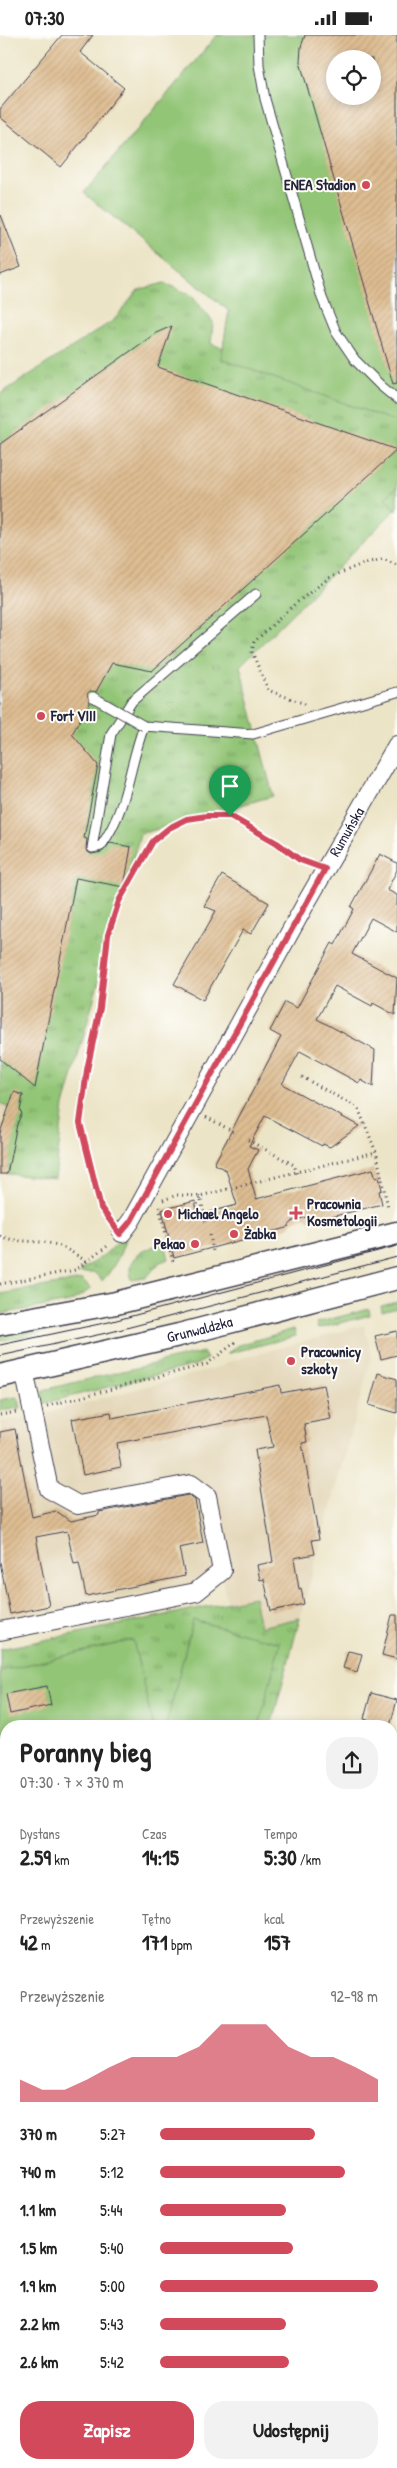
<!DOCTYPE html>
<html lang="pl">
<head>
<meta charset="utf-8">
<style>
  :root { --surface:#fff; --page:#f2f2f2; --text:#222; --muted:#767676; --accent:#d1495b }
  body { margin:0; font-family:"Patrick Hand",sans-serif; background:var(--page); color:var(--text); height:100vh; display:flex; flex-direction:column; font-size:19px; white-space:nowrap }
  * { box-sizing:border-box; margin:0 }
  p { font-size:16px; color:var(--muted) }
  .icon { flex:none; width:28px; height:28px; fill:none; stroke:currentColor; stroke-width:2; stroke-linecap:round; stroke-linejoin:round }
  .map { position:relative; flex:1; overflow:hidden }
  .details { position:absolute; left:0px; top:1685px; width:398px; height:749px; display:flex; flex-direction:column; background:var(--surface); border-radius:20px 20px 0 0; box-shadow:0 2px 8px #0003 }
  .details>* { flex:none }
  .controls { position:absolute; left:326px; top:15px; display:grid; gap:10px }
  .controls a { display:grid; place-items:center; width:55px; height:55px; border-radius:50%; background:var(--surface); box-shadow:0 2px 8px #0003; font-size:25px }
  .pin { position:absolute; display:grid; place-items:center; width:42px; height:42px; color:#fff; margin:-51px -21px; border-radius:50% 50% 50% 0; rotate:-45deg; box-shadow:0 0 5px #0007 }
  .pin .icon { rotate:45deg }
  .round { display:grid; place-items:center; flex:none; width:52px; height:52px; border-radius:20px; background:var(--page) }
  .overview { display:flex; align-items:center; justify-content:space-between; height:85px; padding:0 20px }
  h1 { font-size:28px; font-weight:700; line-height:38px }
  .stats { display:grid; grid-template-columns:repeat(3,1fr); gap:8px; height:85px; padding:5px 20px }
  .stats div { display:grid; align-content:center }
  .stats b { font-size:21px; font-weight:700 }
  .stats small { font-size:14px; font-weight:400 }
  .stats p { font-size:14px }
  .chart { height:140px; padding:10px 20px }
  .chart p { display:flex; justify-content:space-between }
  .chart svg { width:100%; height:90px; margin-top:5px; fill:var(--accent); opacity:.7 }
  .button { display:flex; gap:10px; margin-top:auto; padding:10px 20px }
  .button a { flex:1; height:58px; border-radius:20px; background:var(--accent); color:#fff; font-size:20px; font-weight:700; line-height:58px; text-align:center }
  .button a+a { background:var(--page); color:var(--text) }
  ul { padding:0 20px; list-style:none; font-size:16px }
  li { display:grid; grid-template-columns:80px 60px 1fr; align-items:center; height:38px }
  li i { height:12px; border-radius:6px; background:var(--accent) }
  .status { display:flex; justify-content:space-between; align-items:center; height:35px; padding:0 25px; background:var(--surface); direction:ltr }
  .status svg { height:14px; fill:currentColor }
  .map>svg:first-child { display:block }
  .built { fill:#e3d6b7 }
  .industrial { fill:url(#industrial-grid) }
  .grass { fill:url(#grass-tufts); stroke:#5a7458 }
  .forest { fill:url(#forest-firs); stroke:#4c6651 }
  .pitch { fill:#92c576; stroke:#5a7458; fill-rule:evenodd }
  .building { fill:url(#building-hatch); fill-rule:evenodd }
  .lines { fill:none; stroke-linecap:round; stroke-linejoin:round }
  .service-casing { stroke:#403f50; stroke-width:11 }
  .minor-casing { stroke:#403f50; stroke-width:20 }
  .tertiary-casing { stroke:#403f50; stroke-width:25 }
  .path { stroke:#403f50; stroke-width:3; stroke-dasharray:1 4; stroke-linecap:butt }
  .service { stroke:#fff; stroke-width:9 }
  .minor { stroke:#fff; stroke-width:18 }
  .tertiary { stroke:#fff; stroke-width:22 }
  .tram { stroke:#22223b; stroke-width:1 }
  .service-bridge-casing { stroke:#403f50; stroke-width:11; stroke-linecap:butt }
  .service-bridge { stroke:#fff; stroke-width:9 }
  .route-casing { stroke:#fff; stroke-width:10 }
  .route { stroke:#d1495b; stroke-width:6 }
  .poi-dot { fill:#d1495b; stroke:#fdfcf7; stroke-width:2 }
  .labels { text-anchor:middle; stroke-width:4; stroke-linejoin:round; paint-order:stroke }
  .poi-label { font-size:15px; font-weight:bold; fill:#22223b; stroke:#fdfcf7; text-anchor:start }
  .street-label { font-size:15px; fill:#22223b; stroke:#fdfcf7 }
</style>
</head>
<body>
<div class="status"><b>07:30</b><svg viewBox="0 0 49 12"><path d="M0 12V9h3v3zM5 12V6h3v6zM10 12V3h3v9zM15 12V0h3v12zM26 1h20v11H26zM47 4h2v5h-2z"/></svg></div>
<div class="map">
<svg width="397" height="2433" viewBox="0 0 397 2433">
  <defs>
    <pattern id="industrial-grid" width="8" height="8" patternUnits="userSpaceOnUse" patternTransform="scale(1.25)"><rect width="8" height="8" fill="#c8c4b8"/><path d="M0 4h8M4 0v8" fill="none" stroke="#aca89f"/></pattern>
    <pattern id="grass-tufts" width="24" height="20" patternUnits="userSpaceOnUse" patternTransform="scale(1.25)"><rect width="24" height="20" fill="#92c576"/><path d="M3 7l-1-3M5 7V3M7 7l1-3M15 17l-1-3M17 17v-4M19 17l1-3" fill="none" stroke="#77a062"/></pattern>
    <pattern id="forest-firs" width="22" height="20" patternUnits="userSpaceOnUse" patternTransform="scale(1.25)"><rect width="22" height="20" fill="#75aa67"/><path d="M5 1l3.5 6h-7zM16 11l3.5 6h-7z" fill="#608a56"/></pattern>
    <pattern id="building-hatch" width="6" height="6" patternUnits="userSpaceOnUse" patternTransform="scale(1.25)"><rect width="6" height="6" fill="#debd92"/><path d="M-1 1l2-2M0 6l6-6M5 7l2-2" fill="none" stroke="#bea27f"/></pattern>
  </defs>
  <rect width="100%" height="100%" fill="#fdfcf7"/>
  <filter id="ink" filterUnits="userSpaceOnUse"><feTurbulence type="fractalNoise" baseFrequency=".02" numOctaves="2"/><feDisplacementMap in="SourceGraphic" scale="10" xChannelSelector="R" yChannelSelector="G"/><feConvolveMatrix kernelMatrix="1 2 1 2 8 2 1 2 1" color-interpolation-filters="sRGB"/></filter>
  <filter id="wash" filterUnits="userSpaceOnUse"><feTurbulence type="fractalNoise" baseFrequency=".0096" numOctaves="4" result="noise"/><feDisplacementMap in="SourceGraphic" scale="20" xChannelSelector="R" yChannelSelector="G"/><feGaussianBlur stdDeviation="1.12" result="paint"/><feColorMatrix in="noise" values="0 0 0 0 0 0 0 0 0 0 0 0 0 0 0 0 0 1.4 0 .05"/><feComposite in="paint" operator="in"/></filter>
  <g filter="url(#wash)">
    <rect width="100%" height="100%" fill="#ece4c6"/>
    <!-- built -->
    <path class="built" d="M0,1067L13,1077L0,1123Z
      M364,1290L372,1321L300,1583L260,1592L254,1562L227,1568L222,1543L0,1587V1387L43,1379L223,1331L224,1328Z
      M6,1787V1831L4,1834L6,1835V1982L0,1988V1789Z"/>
    <!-- industrial -->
    <path class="industrial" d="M6,2114V2252H0V2188Z"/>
    <!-- grass -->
    <path class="grass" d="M217,0L397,377V476L395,475L240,631L273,761L140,799L64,1071L55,1144L0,1138L13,1077L0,1067V359L114,285L138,255L164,248L191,260L213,287L211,309L223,313L229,276L84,158Z
      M125,1200C125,1214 112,1236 102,1246L95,1238H81L80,1236L104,1220Z
      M165,1208L169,1224L160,1227L146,1243L132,1245C123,1220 147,1213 165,1208Z
      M82,1245L91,1254L70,1267L0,1279V1259Z
      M397,1267V1273L382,1277L381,1271Z
      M369,1274L370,1280L318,1294L316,1288Z
      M61,1291L62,1293L0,1306V1300Z
      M294,1294L296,1301L226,1319L239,1310Z
      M203,1317L207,1324L195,1330L41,1369L43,1355Z
      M16,1362L19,1364L21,1373L0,1376V1365Z
      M254,1562L260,1592L300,1583L271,1691H6V1787L0,1789V1614Z
      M391,1876L397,1877V2011L391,2019Z
      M0,2010L6,2011V2114L0,2188Z
      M397,2175V2230L394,2234L391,2232V2183Z
      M6,2342V2428H36L33,2433H0V2351Z
      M391,2401L397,2405V2433H387L382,2428H391Z
      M79,2428H100L97,2433H75Z
      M268,2428H286L283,2433H269L265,2431Z"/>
    <!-- forest -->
    <path class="forest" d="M0,2005L6,2006V2072L0,2123Z"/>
    <!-- pitch -->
    <path class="pitch" d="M217,0H397V387L221,324L229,276L84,158ZM335,24H372V61H335Z
      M397,452V476L385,463Z
      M193,1585L280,1608L259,1691H166Z
      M133,1605L153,1691H6V1775L0,1777V1636Z"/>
    <g id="blocks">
      <!-- building -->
      <path class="building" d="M62,0H93L80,17L124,53L61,132L0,82V74Z
        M305,0H397V348L393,349L300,27L301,12ZM335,24H372V61H335Z
        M1,180L21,232L0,240V181Z
        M172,291L158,332L397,415L152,636L112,628L96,657L90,656L87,659L90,667L72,699L98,730L84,803L87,804L86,815L91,819L102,817L110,808L131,812L124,852L76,843L35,1053L0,1024V409L156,298Z
        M380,819L397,828V835L387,855L397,860V897L371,883L352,919L397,943L395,980L373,968L372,971L335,951L317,984L375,1015L373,1052L361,1045L359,1048L300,1016L282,1049L359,1091L330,1112L323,1109L322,1111L265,1081L249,1111L258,1115L248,1134L256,1164L373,1134L376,1143L379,1142L382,1155L379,1156L382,1169L315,1186H311L306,1182L293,1186L287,1193L174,1223L162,1175L195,1166L198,1180L237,1170L226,1135L214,1129L281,1002L270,996L285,967L297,973L332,908L335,910L354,874L351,872Z
        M222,840L269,868L251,899L243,895L203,965L174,949L216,876L204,871Z
        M14,1057L23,1060L20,1076L22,1078L17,1089L7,1139H0V1098Z
        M397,1296V1320L381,1324L375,1301Z
        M378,1338L397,1344V1378L369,1370Z
        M280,1350L281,1358L324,1350L331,1384L304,1389L307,1407L302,1408L319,1504L312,1505L315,1519L294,1523L299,1554L301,1553L304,1569L271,1576L264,1544L260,1545L257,1530L273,1527L255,1415L273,1412L266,1380L117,1408L121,1432L83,1440L72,1384L111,1377L112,1383Z
        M15,1394L32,1482L56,1476L71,1486L99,1480V1477L188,1460L195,1465L203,1508L179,1513L185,1541L86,1561L79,1528L74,1529L67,1496L36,1502L49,1571L10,1579L0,1527V1397Z
        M392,1580H397V1624L382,1620Z
        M348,1616L362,1619L357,1637L343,1633Z
        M47,1651L51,1670L10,1679L6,1659Z
        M371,1658L397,1665L390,1691L364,1684Z"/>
    </g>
  </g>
  <g filter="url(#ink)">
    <use href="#blocks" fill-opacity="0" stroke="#403f50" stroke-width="1"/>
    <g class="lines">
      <!-- service casing -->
      <g class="service-casing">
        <path id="service" d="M258,0L259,30L265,64L322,263L336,297L355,325L381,351L397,364
          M256,559L132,666L111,699L92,813L101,811C128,773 128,734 144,691L253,699L397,657"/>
      </g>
      <!-- minor casing -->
      <g class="minor-casing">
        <g id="minor">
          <path id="s1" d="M122,1198L131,1186L306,868L397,710"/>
          <path d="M0,1596L196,1557L222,1536L207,1461L191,1449L78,1470L49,1454L24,1335"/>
          <path d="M391,1797L397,1776"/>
          <path d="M391,1865H397"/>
          <path d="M0,2002L6,2003"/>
          <path d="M391,2136L397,2128"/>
          <path d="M0,2264L6,2263"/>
          <path d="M330,2428L338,2433"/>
          <path d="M190,2433L194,2428"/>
        </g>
      </g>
      <!-- tertiary casing -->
      <g class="tertiary-casing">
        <g id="tertiary">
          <path d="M0,1289L116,1268L397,1198"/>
          <path id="s2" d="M0,1341L179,1300L397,1243"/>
        </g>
      </g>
      <!-- path -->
      <path class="path" d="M305,669L268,655L252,617L254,607L296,568L329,543L362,529L383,524L397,530
        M302,1042L358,1073L376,1117L388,1172
        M206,1082L234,1097
        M248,1105L294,1130L297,1138
        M200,1161L206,1187
        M163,1165L177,1160L200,1161L376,1117
        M159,1172L173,1226
        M198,1179L197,1170L200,1162
        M110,1186C94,1164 83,1115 80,1089C77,1057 92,1009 99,977C104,952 104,926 108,902C113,876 135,825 153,806C161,797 176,787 188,784C199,781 218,778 229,781C243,784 267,801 279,809C289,817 298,824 311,829
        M210,1200L213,1216
        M0,1201C19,1209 41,1204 60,1211C69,1215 79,1222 88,1227
        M0,1249L75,1235L109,1210
        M47,1371L207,1329L236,1307
        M0,1380L17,1377
        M0,1885L6,1878
        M0,1895L2,1897
        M391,2179L397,2171
        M391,2237L397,2261
        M0,2345L6,2336
        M154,2428L162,2433
        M168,2428L169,2433
        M378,2428L383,2433
        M100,2433L103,2428"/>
      <!-- service -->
      <use href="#service" class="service"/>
      <!-- minor -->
      <use href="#minor" class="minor"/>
      <!-- tertiary -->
      <use href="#tertiary" class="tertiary"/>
      <!-- tram -->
      <path class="tram" d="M0,1310L109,1287L397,1211
        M0,1321L111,1297L397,1222"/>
      <!-- service-bridge casing -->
      <g class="service-bridge-casing">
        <path id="service-bridge" d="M93,662L144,691"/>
      </g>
      <!-- service-bridge -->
      <use href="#service-bridge" class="service-bridge"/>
    </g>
  </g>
  <g class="lines" filter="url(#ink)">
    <!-- route casing -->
    <g class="route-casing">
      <path id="route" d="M207,781H230L277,808L300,825L325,834L131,1186L120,1199L101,1173L80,1088L87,1035L100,973L108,900L119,866L153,806L169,793L187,784Z"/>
    </g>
    <!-- route -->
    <use href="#route" class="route"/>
  </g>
  <!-- markers -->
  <g class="poi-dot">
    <circle cx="366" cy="150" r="5"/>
    <circle cx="41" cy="681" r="5"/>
    <path d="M293.5 1170.5h5v5h5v5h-5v5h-5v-5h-5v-5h5z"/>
    <circle cx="168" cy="1179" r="5"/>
    <circle cx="234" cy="1199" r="5"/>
    <circle cx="195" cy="1209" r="5"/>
    <circle cx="291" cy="1326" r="5"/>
  </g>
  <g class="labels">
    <!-- poi labels -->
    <g class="poi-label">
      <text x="356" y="155" text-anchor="end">ENEA Stadion</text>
      <text x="51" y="686">Fort VIII</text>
      <text x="307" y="1174">Pracownia<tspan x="307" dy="17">Kosmetologii</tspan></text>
      <text x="178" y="1184">Michael Angelo</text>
      <text x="244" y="1204">Żabka</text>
      <text x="185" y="1214" text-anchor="end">Pekao</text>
      <text x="301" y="1322">Pracownicy<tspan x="301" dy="17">szkoły</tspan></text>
    </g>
    <!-- street labels -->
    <g class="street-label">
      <text dy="5" stroke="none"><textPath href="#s1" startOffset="460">Rumuńska</textPath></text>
      <text dy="5" stroke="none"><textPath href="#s2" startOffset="205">Grunwaldzka</textPath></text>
    </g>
  </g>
</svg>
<div class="controls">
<a><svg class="icon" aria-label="locate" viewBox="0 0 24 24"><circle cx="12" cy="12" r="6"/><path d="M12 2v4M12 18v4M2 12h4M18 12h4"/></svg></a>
</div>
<div class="pin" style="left:230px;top:781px;background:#1e9e55"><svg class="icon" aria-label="arrive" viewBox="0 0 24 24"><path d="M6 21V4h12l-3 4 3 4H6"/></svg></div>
<section class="details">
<div class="overview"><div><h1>Poranny bieg</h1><p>07:30 · 7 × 370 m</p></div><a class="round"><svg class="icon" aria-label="share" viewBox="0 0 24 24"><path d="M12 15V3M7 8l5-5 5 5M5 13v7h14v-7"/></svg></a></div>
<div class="stats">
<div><p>Dystans</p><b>2.59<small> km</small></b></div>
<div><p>Czas</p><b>14:15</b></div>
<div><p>Tempo</p><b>5:30<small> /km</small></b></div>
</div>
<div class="stats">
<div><p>Przewyższenie</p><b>42<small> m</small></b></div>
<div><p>Tętno</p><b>171<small> bpm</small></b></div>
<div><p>kcal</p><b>157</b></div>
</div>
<div class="chart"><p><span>Przewyższenie</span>92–98 m</p>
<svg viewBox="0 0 160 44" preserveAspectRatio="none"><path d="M0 44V33L10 38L20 38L30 33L40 27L50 22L60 22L70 22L80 17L90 6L100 6L110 6L120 17L130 22L140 22L150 27L160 33V44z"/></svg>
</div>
<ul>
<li><b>370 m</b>5:27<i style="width:71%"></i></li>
<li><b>740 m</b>5:12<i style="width:85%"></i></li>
<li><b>1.1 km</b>5:44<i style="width:58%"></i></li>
<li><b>1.5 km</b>5:40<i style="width:61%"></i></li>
<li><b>1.9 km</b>5:00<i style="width:100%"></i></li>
<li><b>2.2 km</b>5:43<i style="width:58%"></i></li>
<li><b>2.6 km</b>5:42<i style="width:59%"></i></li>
</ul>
<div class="button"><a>Zapisz</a><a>Udostępnij</a></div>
</section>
</div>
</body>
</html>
